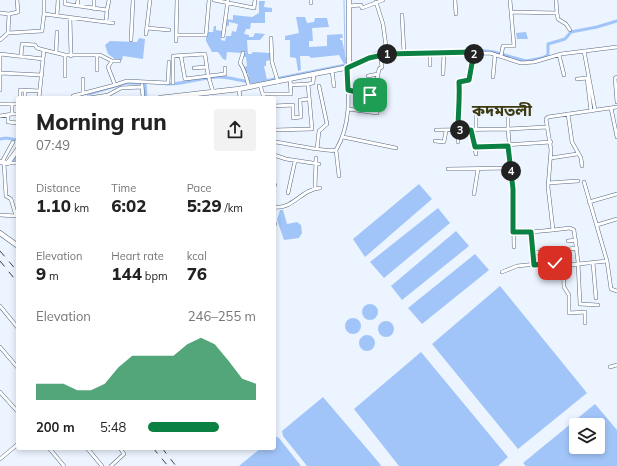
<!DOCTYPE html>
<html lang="en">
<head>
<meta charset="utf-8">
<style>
  :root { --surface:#fff; --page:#f2f2f2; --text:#222; --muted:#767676; --accent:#0b8043 }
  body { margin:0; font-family:Mulish,"Noto Sans Bengali",sans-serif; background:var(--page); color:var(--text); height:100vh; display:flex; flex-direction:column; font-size:15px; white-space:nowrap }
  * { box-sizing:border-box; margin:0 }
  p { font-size:13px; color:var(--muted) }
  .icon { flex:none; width:22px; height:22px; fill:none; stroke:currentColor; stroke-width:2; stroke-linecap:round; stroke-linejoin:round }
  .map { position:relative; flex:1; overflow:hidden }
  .details { position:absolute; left:16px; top:96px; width:260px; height:354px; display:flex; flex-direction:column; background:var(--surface); border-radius:4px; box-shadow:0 2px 6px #0003 }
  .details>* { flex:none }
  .fabs { position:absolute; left:569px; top:418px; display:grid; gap:8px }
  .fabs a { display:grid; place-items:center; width:36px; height:36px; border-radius:4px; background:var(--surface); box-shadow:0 2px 6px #0003; font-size:20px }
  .pin { position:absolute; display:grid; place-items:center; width:34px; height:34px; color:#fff; margin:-17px; border-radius:8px; box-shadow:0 2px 6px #0006 }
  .km { position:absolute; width:20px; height:20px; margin:-10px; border-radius:50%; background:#222; color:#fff; font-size:11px; line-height:20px; text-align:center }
  .round { display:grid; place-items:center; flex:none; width:42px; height:42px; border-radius:4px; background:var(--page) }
  .headline { display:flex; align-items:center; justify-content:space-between; height:68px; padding:0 20px }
  h1 { font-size:22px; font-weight:800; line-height:30px }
  .metrics { display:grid; grid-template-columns:repeat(3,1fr); gap:6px; height:68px; padding:4px 20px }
  .metrics div { display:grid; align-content:center }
  .metrics b { font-size:17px; font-weight:800 }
  .metrics small { font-size:11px; font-weight:400 }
  .metrics p { font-size:11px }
  .chart { height:112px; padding:8px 20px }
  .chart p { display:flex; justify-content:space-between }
  .chart svg { width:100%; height:72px; margin-top:4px; fill:var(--accent); opacity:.7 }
  ul { padding:0 20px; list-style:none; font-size:13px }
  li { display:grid; grid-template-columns:64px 48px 1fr; align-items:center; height:30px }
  li i { height:10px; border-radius:5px; background:var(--accent) }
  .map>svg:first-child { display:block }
  .water { fill:#a2c5f9; fill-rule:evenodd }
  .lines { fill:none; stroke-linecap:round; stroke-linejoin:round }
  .stream { stroke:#a2c5f9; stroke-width:1 }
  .canal { stroke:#a2c5f9; stroke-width:3 }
  .street-casing { stroke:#586981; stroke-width:4 }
  .secondary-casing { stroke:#586981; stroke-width:5.5 }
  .street { stroke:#fff; stroke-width:3 }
  .secondary { stroke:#fff; stroke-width:4.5 }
  .rail { stroke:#3a414b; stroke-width:1; stroke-dasharray:7 7; stroke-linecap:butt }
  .route-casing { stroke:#fff; stroke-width:8 }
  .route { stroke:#0b8043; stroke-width:5 }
  .labels { text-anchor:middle; stroke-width:4; stroke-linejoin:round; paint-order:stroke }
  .district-label { font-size:16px; font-weight:bold; fill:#3b3a11; stroke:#ecf4ff }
</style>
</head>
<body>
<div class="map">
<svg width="617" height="466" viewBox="0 0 617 466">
  <rect width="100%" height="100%" fill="#ecf4ff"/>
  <!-- water -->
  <path class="water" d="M259,1H265L264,7L272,8V12H265V23H251L250,29H246L244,34L249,35V37H253L255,33L265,34L260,40H247L248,54H251L253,52L270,53L271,60L266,61V66H264L267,80L253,83L249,82L248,73H246L244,67L247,66L246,57H243L242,53L227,52L226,60L223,59L218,52H212L206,41V37L208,36V32H213L214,26H216V30L222,31L221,40L225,41L226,36H231L232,31L236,32L238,24L229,22V26L225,25L226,19L233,20V15L252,17L259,13Z
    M296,17H305L307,23L314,22L315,18H327L329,27L312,28L313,41H309V47L327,46V35L342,34L343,38H340V40H342L347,63L344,64L339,55L311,58L309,56H300L301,70L298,71L296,58L290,57V40H285V36L299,33Z
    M526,32L528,39H517L516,33Z
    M139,38L145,39L143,59L123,56L122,60H116L108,54L105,45L110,41L137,42Z
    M419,184L432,199L365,257L353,239Z
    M438,208L450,223L384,278L370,262Z
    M280,210H283L287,224L297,222L301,225L302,233L299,238L284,240L277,220Z
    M456,231L469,246L402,300L391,286Z
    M475,254L489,270L422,324L408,308Z
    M500,286L587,393L518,449L432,344Z
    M362 312a8 8 0 1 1 16 0a8 8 0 1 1-16 0Z
    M345 326a8 8 0 1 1 16 0a8 8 0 1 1-16 0Z
    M378 329a8 8 0 1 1 16 0a8 8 0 1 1-16 0Z
    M359 343a8 8 0 1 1 16 0a8 8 0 1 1-16 0Z
    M421,352L508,457L498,466H399L354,409Z
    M323,397L380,464L381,466H307L283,436L282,431Z
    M595,404L617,430V466H526L523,463ZM576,425H598V447H576Z
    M275,436L279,438L301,466H239L261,448H274Z"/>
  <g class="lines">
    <!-- stream -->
    <path class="stream" d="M344,0L345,54"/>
    <!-- canal -->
    <path class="canal" d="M145,83L146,98
      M166,84C184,85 201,77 219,77C234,77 246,84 260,82L346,65L376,53L479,50L494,52L526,61L542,58L548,55V44L565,39L571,32L597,27L617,21
      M88,94L126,83H140
      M0,139L6,138L18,140
      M18,154L14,160L18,161"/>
    <!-- street casing -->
    <g class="street-casing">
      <path id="street" d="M65,0V4L107,10L106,22
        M214,0L254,8L255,0
        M311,0V3
        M455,0L456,14
        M376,2L383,24L387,54
        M77,6L78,0
        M349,6L361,5L362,8L383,0
        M94,9V0
        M107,10L109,0
        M511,12L557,13L556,0
        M0,13L9,14L8,33
        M557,13L558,19L566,24L570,30
        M9,14L18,12L17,0
        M44,14V0
        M402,15L404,53
        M57,16L58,0
        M70,18L71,56
        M147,28L169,30
        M146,34L150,0
        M176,35H206L209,0
        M223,36L228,0
        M271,38L272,62L278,82
        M0,40L8,33L42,31L44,14L113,23
        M131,40L133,0
        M176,41L177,0
        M584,51L595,110
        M56,53L57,32
        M243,53L240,63C245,70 247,79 249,87
        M0,54L43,59L39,98
        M0,54V90
        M97,55V70
        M559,55L564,75
        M181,56L185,79L225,74V68
        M501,56L503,46H514L510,0
        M21,57L22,44L35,45L37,48L44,50
        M43,59L44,50L65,55H100L112,61H119
        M430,65V54
        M349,67L369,58L387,54L490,53L521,63L534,62L561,54L617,47
        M194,68L206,67
        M332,71L334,86
        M1,73L42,75
        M443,74L444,53
        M65,76V55
        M368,76L378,74
        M493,77L495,55
        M617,77L615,78L617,102
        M83,79V93
        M577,79L587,78L591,111
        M173,83V56L205,54L208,75L213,92
        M115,85L127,81L168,83L169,62
        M142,85L143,98
        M260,85L264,98
        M291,85L308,84
        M239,89L240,98
        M348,90L380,99H385
        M375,90L379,69L382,67L380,55
        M263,94H291L290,79
        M73,96L115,85L108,67L112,61
        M20,98V90L40,91
        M25,98V90
        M89,98L108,95
        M109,98L108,95L121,88L142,87
        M0,104H18
        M274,106L293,105V118L301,117L300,100L309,99
        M611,108L617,137
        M348,109L377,113L380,99
        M476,110V129
        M12,114H18
        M568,114L572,142L581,158L582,166
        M8,115V122L18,123
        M0,116L12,114V104
        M274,130L312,129L308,84L313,83L314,74
        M436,130L508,129V106
        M471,130L476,154
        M343,137L396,148
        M435,141L444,142L446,131
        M274,142C288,143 326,153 336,150C351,125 349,96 347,67
        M458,142V107L460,103L459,82L469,81L474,52
        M475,147L551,142
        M317,149L319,131L327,124L319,86
        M336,150L339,176
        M274,155L286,159L319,164
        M551,158L577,154
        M2,162L13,142
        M8,163H18
        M448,169L511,168
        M584,182L607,261
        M548,183L578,181
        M274,185H275
        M315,189L316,158
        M288,193L295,161
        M474,194L478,169
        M589,202L617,194
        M274,207C292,210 302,189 320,188
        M0,215L16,216L11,199L6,196L4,163
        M274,224H275
        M597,225L617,219
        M513,232H531L534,265
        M531,232L553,230
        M568,241L576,240
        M514,247L513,189L508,129L547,127
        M533,253L577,248
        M593,263L596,298
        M563,265L564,287L569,295V313L585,312V323
        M502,272L517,266L546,263L569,265L607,261L611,289L617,291
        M598,305L580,304L578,262L574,230L570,228L553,230L548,187L551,150L546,119L548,117L617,107
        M0,306L18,328
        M0,347L18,368
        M610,367L617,365
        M0,392L18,412
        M49,448L64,466
        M87,448L102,466
        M0,459L18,444
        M111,466L124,454L120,448"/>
    </g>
    <!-- secondary casing -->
    <g class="secondary-casing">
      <path id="secondary" d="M160,98L239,89L349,67V0
        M0,162L8,163L18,149
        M0,233L18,246"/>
    </g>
    <!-- street -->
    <use href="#street" class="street"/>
    <!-- secondary -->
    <use href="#secondary" class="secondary"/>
    <!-- rail -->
    <path class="rail" d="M0,251L18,272
      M0,261L18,283
      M153,448L168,466
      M162,448L176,466"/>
  </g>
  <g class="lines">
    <!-- route casing -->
    <g class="route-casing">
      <path id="route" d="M370,95L348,90L347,68L369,58L387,54L474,52L469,80L459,82C460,99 458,113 458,130H471L475,147L508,146L513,189V232H531L534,265L555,263"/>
    </g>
    <!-- route -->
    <use href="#route" class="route"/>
  </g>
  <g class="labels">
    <!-- district labels -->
    <g class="district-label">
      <text x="502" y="116">কদমতলী</text>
    </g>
  </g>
</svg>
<div class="fabs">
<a><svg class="icon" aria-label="layers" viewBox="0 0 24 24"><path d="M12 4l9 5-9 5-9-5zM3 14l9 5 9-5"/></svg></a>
</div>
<div class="pin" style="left:370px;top:95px;background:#1e9e55"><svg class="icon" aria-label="arrive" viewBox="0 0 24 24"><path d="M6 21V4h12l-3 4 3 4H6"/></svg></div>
<div class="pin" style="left:555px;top:263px;background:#d93025"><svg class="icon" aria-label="check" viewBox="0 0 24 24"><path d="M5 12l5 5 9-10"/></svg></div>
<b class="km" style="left:387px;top:54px">1</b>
<b class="km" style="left:474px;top:54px">2</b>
<b class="km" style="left:460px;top:130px">3</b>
<b class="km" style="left:511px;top:171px">4</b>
<section class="details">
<div class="headline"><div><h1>Morning run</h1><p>07:49</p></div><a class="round"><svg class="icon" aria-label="share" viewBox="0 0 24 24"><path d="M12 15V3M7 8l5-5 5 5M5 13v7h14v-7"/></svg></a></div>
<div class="metrics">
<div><p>Distance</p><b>1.10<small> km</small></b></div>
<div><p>Time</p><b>6:02</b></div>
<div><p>Pace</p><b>5:29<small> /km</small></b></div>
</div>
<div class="metrics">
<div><p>Elevation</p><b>9<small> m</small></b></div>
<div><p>Heart rate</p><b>144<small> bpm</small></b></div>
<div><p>kcal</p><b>76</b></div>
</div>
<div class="chart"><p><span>Elevation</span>246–255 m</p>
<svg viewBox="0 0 160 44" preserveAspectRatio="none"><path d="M0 44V34L10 34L20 34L30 38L40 38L50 34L60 24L70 17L80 17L90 17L100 17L110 10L120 6L130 10L140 20L150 31L160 34V44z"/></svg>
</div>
<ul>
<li><b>200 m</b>5:48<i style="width:66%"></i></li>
</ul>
</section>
</div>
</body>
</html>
